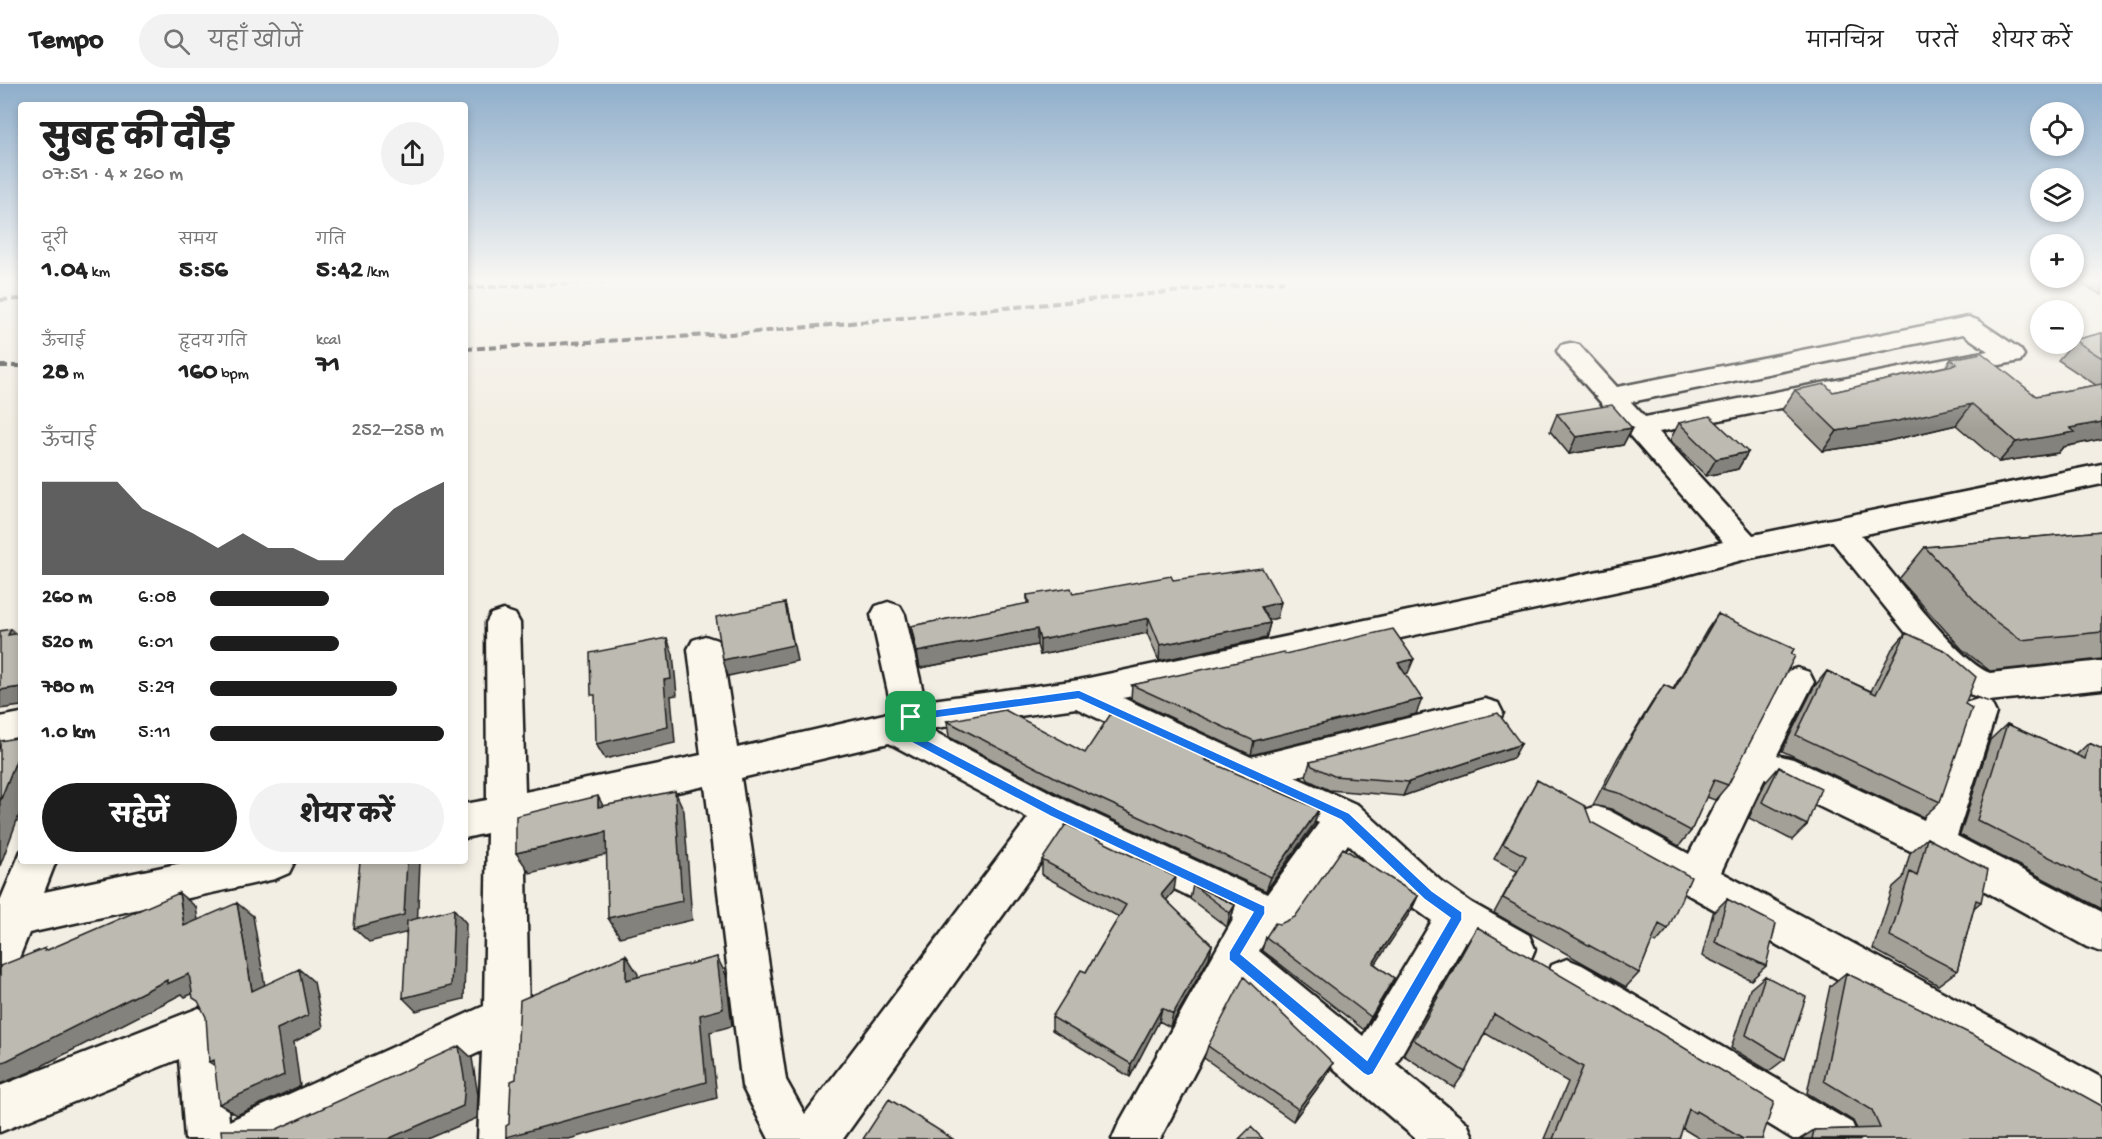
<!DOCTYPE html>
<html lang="hi">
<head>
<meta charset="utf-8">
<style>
  :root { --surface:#fff; --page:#f2f2f2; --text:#222; --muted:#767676; --line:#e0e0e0; --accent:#1c1c1c }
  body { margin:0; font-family:"Gochi Hand","Playpen Sans Deva",sans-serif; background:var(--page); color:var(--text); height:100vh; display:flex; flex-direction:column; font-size:22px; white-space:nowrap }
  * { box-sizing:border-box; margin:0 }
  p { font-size:20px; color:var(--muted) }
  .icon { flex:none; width:33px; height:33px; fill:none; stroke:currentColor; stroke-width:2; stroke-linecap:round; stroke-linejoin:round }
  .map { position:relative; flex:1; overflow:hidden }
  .side { position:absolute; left:18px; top:18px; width:450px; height:762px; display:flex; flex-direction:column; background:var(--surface); border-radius:6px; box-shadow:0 3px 9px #0003 }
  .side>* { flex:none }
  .buttons { position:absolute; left:2030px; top:18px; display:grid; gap:12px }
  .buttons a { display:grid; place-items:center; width:54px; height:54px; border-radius:50%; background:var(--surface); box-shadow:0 3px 9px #0003; font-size:30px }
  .pin { position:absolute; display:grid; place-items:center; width:51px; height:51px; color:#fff; margin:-26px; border-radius:12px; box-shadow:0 3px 9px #0006 }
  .round { display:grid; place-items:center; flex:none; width:63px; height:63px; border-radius:32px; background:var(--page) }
  .overview { display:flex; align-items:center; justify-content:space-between; height:102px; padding:0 24px }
  h1 { font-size:33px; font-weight:800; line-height:45px }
  .figures { display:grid; grid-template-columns:repeat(3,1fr); gap:9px; height:102px; padding:6px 24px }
  .figures div { display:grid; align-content:center }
  .figures b { font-size:26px; font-weight:800 }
  .figures small { font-size:16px; font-weight:400 }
  .figures p { font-size:16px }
  .chart { height:168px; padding:12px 24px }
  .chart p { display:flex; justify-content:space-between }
  .chart svg { width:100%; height:108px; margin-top:6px; fill:var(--accent); opacity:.7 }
  .cta { display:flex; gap:12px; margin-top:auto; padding:12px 24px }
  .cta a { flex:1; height:69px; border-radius:36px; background:var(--accent); color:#fff; font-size:24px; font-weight:800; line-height:69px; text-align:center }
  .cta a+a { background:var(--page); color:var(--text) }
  ul { padding:0 24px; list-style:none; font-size:20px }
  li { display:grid; grid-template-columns:96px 72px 1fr; align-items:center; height:45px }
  li i { height:15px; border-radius:8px; background:var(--accent) }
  header { display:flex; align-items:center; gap:36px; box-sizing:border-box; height:84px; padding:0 30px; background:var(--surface); border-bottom:2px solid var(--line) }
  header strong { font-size:28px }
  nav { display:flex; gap:33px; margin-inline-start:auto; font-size:21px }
  .search { width:420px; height:54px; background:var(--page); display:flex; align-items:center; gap:15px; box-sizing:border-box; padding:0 21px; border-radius:33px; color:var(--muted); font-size:22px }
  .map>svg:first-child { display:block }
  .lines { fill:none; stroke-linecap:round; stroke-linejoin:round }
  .minor-casing { stroke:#1c1c1c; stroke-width:5 }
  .minor { fill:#fbf7ec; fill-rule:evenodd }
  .rail { stroke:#1c1c1c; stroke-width:4; stroke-dasharray:8 4; stroke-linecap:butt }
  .wall { fill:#a3a098; stroke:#1c1c1c; stroke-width:1.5 }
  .shaded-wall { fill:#84827c; stroke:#1c1c1c; stroke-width:1.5 }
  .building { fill:#bdbab1; stroke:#1c1c1c; stroke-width:1.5 }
  .route { fill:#1a73e8; stroke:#fff; stroke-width:1.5; fill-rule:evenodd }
</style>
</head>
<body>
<header>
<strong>Tempo</strong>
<div class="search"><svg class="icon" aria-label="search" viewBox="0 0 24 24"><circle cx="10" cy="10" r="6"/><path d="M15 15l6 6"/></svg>यहाँ खोजें</div>
<nav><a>मानचित्र</a><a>परतें</a><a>शेयर करें</a></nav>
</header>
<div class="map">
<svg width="2102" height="1055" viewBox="0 0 2102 1055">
  <rect width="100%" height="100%" fill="#f2eee4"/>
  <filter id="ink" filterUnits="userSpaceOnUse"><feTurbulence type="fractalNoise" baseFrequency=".0167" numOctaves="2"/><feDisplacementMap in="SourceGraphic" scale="12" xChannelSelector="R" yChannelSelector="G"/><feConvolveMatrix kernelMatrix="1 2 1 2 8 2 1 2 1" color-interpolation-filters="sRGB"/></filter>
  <g filter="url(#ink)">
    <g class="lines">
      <!-- minor casing -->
      <g class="minor-casing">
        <path id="minor" d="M1968,233L1977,236L2020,265L2024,271L2020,277L1659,348L1753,451L2102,380V400L1861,451C1887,481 1958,578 1990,589L2102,577V605L1989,617L1958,606L1935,585L1832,457L1746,475L1656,499L1123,614L1251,673L1485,615L1498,619L1503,629L1498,639L1295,693L1358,721L1442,798L1472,819L1529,851L1535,865L1529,879L1514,885L1499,879L1465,858L1396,980L1467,1039L1474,1055H1416L1239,903L1160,1055H1112L1119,1039L1234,834L1061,750L843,1055H769L742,1002L705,702L525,741L529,933L527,938L524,1055H478L482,967L292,1055H185L179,975L0,1048V1002L199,924L214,931L221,946L229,1037L484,922L487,749L465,754V720L487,716L486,539L491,530L503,526L515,530L520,539L525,708L701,671L688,565L693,556L705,552L717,556L722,565L737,664L884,630L892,626L871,531L876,522L888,518L900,522L905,531L925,617L1079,596L1656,475L1723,458L1561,273L1557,267L1561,261L1570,259L1579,261L1617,303ZM1963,250L1988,267L1645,333L1631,318ZM1076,624L1319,739L1267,810L1067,717L929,645ZM889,659L1028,734L805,1030L786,996L741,694ZM1348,760L1414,824L1432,837L1363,952L1259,867L1269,850L1274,852L1288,846Z
          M1797,584L1809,588L1814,598L1777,671L1793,675L1924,736L1965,619L1978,615L1991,619L1996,629L1957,752L2102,828V868L2087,863L1921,772L1767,697L1765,694L1721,788L2102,994V1042L2086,1035L1582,751L1577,739L1582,727L1596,722L1610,727L1689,770L1785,588Z
          M21,629V659L0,663V633Z
          M21,767V777H56L44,808L191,777H295L289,789L275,795L29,849L15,884L0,890V817Z
          M1567,875L1582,881L1852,1039L1859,1055H1793L1552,909L1546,895L1552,881Z"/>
      </g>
      <!-- minor -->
      <use href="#minor" class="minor"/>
      <!-- rail -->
      <path class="rail" d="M465,204L620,197
        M0,216L21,215
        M465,265L746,249L1284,197
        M0,282H21"/>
    </g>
    <!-- wall -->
    <path class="wall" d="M2086,197H2102V211L2083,201Z
      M2102,249V355L2063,363L2058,369L1999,378L1956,341L1884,358L1823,367L1782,326L1795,306L1833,308L1946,282L1951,275L2036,312L2096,301L2058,276L2072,260H2073L2074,256Z
      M1557,330L1632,344L1623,361L1569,370L1550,347Z
      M1679,339L1748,368L1738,385L1706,392L1670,356Z
      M2102,447V575L1990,587L1962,565L1899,495L1925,463Z
      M1173,496L1277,534L1268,536L1270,539L1266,554L1159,577L1147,549L1040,571L1037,561L920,584L914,558L911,542L1027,520V511L1073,510Z
      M1718,530L1728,701L1715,716L1706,713L1691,747L1679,762L1611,725L1593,721L1618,673L1653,617L1664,601L1673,605L1707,546Z
      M1906,549L1965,620L1940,718L1923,733L1782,667L1814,603L1827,587L1871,607L1892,565Z
      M1285,570L1408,589L1405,590L1416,630L1251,671L1131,615L1132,601Z
      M947,637L1085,669L1212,674L1211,679L1319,725L1314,740L1266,807L1068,715L949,653Z
      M2007,640L2076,671L2089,659L2102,665V825L1960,751L1990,656Z
      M1521,660L1513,674L1403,712L1329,706L1308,696L1306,692L1310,678Z
      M1779,683L1807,741L1792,756L1749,734L1765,699Z
      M1537,696L1591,738L1668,845L1656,859L1652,857L1639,889L1626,903L1494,829L1517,787L1494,775Z
      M1927,754L1981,818L1974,824L1957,887L1938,901L1873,865L1893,803L1903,794L1910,769Z
      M1042,776L1174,807L1166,816L1212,861L1209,874L1170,943L1159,937L1130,993L1052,946V933L1086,888L1119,833L1042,791Z
      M1193,801L1235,821L1231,835L1227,843L1190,815Z
      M1418,812L1411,827L1375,880L1394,894L1364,946L1262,866L1266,853L1280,840Z
      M1727,815L1766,882L1751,896L1702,872L1713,829Z
      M1477,843L1762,1055H1700L1682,1044L1679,1055H1544L1568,998L1485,949L1465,988L1454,1004L1403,971L1466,861Z
      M1846,889L2102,1055H1800L1814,1046L1857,1045L1853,1037L1807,1009L1830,902Z
      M1765,892L1785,975L1769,987L1731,964L1750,905Z
      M1208,962L1333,979L1327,991L1293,1037L1204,974Z"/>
    <!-- shaded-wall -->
    <path class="shaded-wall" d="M1972,320L1956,341L1884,358L1823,367L1837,347Z
      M2102,338V355L2063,363L2058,369L1999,378L2016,358L2070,344Z
      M1632,344L1623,361L1569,370L1576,353Z
      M1748,368L1738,385L1706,392L1716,375Z
      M1281,518L1277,534L1258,539L1261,523Z
      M785,519L789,536L797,577L728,592L723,576Z
      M1149,534L1147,549L1040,571V556Z
      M1270,539L1266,554L1159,577L1160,561Z
      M11,545L21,555L8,551Z
      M1037,545V561L920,584L917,568Z
      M667,554L673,570L677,611L671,612L675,659L605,675L596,660L664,596Z
      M1414,575L1408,589L1392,594L1398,579Z
      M21,603V622L0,625V606Z
      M1422,615L1416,630L1251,671L1254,657Z
      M1521,660L1513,674L1403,712L1409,698Z
      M21,664V726L0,782V717Z
      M675,707L684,727L692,836L620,853L608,834Z
      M598,712L609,733L598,723Z
      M1319,725L1314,740L1266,807L1271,793Z
      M606,748L617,768L530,789L516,769Z
      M407,777H420L417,846L369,858L354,844Z
      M1176,793L1174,807L1159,825L1161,811Z
      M179,809L196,823L201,856L184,842Z
      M1418,812L1411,827L1367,893L1373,879Z
      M237,819L253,832L268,920L252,907Z
      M1235,821L1231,835L1227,843L1230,829Z
      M454,825L466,839L464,915L416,927L403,914Z
      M1212,861L1209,874L1170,943L1173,930Z
      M626,871L638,890L639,914L626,896Z
      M717,873L726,891L732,942L710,948L717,1014L569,1055H509L506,1053Z
      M299,885L314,898L323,943L294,958L300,1002L237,1031L219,1020L277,945Z
      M189,890L207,903L185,913L182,910L30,988L0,1000V979L167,896Z
      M1394,894L1387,908L1364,946L1371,933Z
      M1162,924L1159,937L1130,993L1131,980Z
      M459,962L472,974L478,1011L477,1034L428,1055H388Z
      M214,976L227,990L209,978Z
      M1333,979L1327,991L1293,1037L1298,1025Z"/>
    <!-- building -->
    <path class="building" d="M2102,249V274L2074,256Z
      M1982,269L2036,312L2102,300V338L2070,344L2075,348L2016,358L1972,320L1898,337L1837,347L1795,306L1825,300L1833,308L1957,280L1951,275Z
      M1612,321L1632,344L1576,353L1557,330Z
      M1710,332L1748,368L1716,375L1679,339Z
      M2102,447V548L2021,556L1991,534L1925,463Z
      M1262,484L1281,518L1261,523L1270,539L1160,561L1149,534L1040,556L1037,545L917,568L911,542L1029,519L1027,511L1071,504L1073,510L1171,492L1173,496Z
      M785,519L793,561L723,576L716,533Z
      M1718,530L1794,565L1791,570L1795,572L1728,701L1714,696L1691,747L1622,710L1604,705L1629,657L1664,601L1674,606Z
      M11,545L8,551L21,549V603L0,606V547Z
      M1393,545L1414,575L1398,579L1422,615L1254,657L1132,601L1284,568L1285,570Z
      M1906,549L1946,567L1976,593L1965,620L1972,624L1940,718L1796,651L1827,587L1876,610Z
      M667,554L671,595L664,596L668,643L596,660L595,611H591L590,569Z
      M1005,626L1085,669L1112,628L1212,674L1205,676L1319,725L1271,793L1068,700L947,637Z
      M1498,629L1521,660L1409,698L1334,692L1312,682L1310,678Z
      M2007,640L2085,675L2089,659L2102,665V800L1977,736Z
      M21,653V664L0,717V657Z
      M1779,683L1821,704L1807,741L1762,718Z
      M1537,696L1585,722L1591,738L1691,793L1668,845L1659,840L1639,889L1503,814L1526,772L1503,760Z
      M675,707L682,817L608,834L606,748L516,769V732L598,712V723Z
      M1066,740L1176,793L1161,811L1212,861L1173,930L1162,924L1131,980L1052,933L1081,886L1086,888L1126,821L1042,776Z
      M1927,754L1988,786L1981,818L1976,816L1957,887L1890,852L1910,788L1917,792Z
      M1343,764L1418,812L1373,879L1394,894L1371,933L1266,853L1275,839L1280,840L1295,833Z
      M360,777H407L404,831L354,844Z
      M1193,801L1235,821L1230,829Z
      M179,809L184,842L237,819L252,907L299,885L308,931L277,945L284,991L219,1020L214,976L209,978L206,933L198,917L193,914L189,890L167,900V896L8,976L0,979V882L45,864V867Z
      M1727,815L1776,840L1766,882L1715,858Z
      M454,825L451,902L403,914L407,837Z
      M1477,843L1648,942L1774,1018L1762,1055H1743L1696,1027L1695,1029L1689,1025L1679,1055H1553L1583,983L1494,930L1465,988L1414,956Z
      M626,871V896L717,873L723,925L700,931L706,998L506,1053V1042L509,1040L511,997L516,995L520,916Z
      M1846,889L1979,954L2102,1022V1055H1812L1814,1046L1880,1044L1872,1026L1824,997Z
      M1765,892L1806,913L1785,975L1746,951Z
      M1244,893L1333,979L1298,1025L1208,962Z
      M459,962L465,999L463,1022L388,1055H222L221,1046H275Z
      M889,1015L953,1055H863Z
      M1251,1043L1263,1055H1239Z"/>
  </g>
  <!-- sky -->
  <linearGradient id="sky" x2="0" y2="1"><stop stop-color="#8faecb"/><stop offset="0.57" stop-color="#f9f7f3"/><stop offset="1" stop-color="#f9f7f3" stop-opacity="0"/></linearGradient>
  <rect width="2102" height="345" fill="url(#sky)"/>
  <!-- route -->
  <path class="route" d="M1079,606L1349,729L1432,807L1462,828V836L1373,990L1368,992L1364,990L1229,876V868L1253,828L1050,732L888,646L887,643L888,640L911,629ZM1078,615L1341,736L1424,815L1450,834L1367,976L1241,870L1265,830V822L1058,725L902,643L913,637Z"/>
</svg>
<div class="buttons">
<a><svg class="icon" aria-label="locate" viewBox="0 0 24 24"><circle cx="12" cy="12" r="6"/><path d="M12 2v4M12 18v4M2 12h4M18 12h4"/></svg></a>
<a><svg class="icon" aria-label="layers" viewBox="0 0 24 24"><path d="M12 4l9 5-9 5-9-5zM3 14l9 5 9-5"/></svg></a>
<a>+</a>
<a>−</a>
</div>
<div class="pin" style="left:911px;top:633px;background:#1e9e55"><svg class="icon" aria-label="arrive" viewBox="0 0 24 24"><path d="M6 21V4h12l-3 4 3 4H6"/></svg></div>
<section class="side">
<div class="overview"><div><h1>सुबह की दौड़</h1><p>07:51 · 4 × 260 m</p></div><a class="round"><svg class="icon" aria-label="share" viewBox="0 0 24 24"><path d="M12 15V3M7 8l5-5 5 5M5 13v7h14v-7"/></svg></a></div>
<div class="figures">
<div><p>दूरी</p><b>1.04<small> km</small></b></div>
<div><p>समय</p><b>5:56</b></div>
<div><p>गति</p><b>5:42<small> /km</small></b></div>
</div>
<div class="figures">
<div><p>ऊँचाई</p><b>28<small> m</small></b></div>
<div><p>हृदय गति</p><b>160<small> bpm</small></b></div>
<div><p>kcal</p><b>71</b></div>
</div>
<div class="chart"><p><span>ऊँचाई</span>252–258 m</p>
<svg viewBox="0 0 160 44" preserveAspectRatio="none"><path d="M0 44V6L10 6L20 6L30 6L40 17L50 22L60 27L70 33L80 27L90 33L100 33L110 38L120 38L130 27L140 17L150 11L160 6V44z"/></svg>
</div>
<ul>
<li><b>260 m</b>6:08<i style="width:51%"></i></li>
<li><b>520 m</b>6:01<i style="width:55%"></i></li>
<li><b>780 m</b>5:29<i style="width:80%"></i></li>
<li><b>1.0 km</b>5:11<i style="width:100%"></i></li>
</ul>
<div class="cta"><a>सहेजें</a><a>शेयर करें</a></div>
</section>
</div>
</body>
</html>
